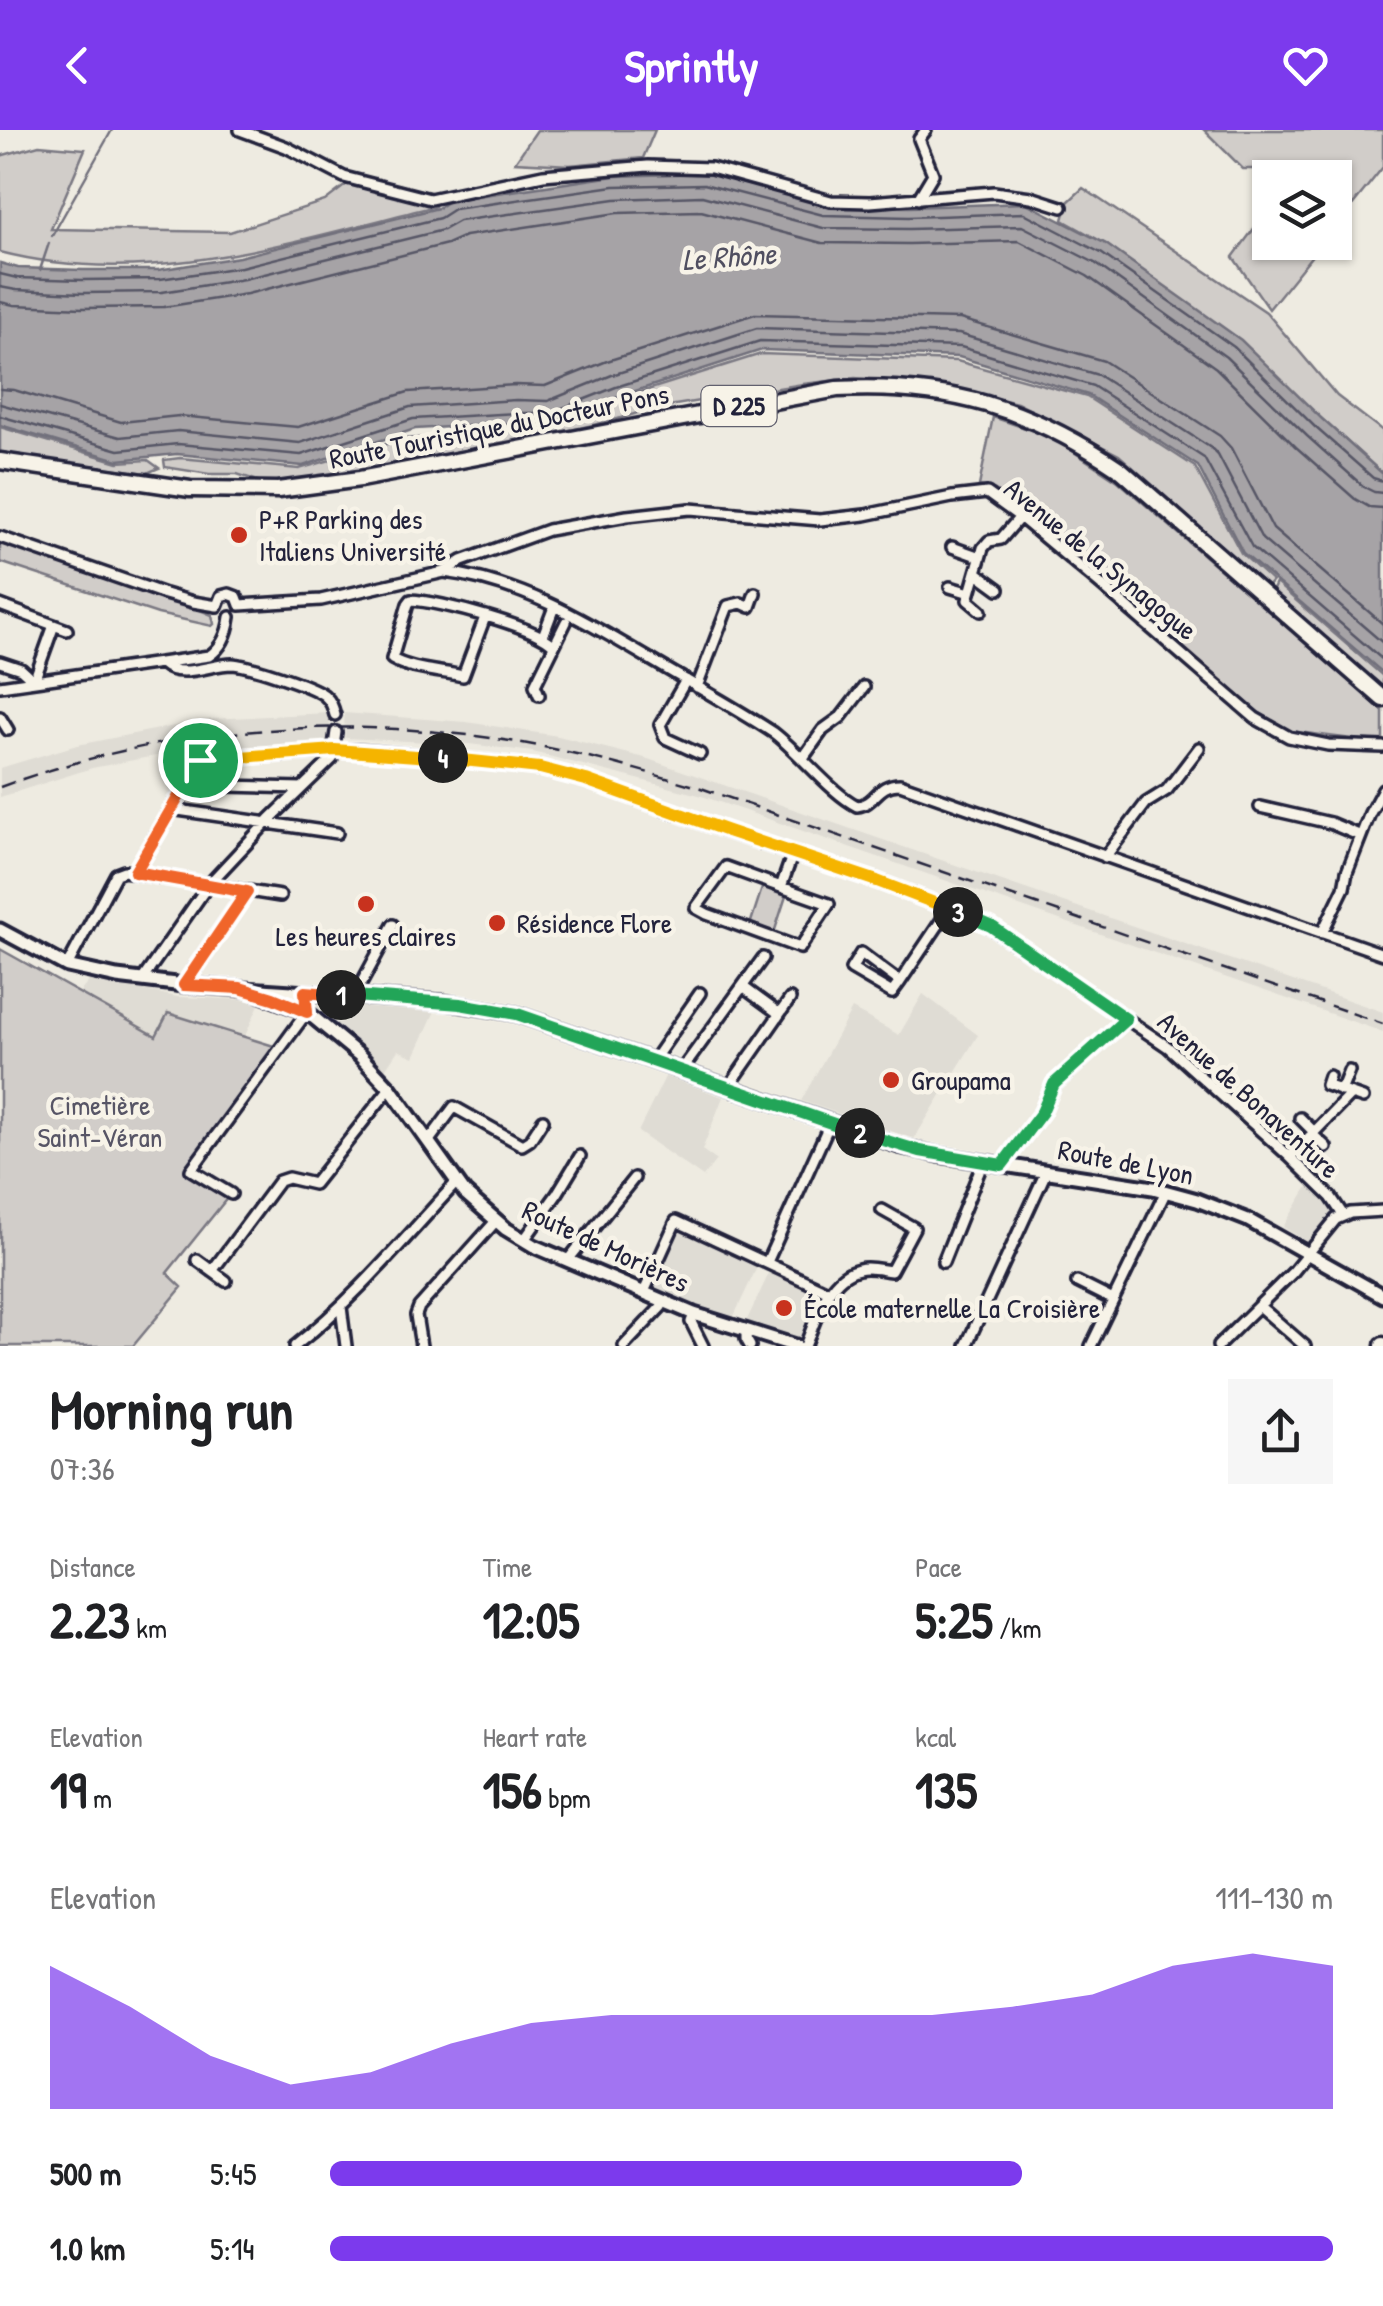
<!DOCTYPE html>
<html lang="en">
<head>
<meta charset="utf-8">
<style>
  :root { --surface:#fff; --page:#f6f6f6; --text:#202124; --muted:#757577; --accent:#7c3aed }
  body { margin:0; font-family:"Patrick Hand",sans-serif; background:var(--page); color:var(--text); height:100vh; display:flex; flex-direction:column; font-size:38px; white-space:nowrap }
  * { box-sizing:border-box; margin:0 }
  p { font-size:32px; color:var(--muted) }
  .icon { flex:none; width:55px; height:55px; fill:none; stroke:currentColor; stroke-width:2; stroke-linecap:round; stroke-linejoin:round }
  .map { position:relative; height:1216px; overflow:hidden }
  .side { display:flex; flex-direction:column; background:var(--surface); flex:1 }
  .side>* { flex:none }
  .fabs { position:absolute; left:1252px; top:30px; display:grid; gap:20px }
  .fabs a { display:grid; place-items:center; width:100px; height:100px; border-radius:0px; background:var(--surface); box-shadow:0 2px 8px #0004; font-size:50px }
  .pin { position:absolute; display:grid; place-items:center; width:85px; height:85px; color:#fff; margin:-42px; border:5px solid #fff; border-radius:50%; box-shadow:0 2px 10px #0007 }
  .km { position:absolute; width:50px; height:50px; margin:-25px; border-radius:50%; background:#222; color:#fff; font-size:28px; line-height:50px; text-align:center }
  .round { display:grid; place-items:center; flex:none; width:105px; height:105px; border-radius:0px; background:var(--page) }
  .summary { display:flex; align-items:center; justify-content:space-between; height:170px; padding:0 50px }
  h1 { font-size:55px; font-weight:700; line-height:75px }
  .metrics { display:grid; grid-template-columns:repeat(3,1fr); gap:15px; height:170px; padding:10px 50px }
  .metrics div { display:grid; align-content:center }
  .metrics b { font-size:50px; font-weight:700 }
  .metrics small { font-size:28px; font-weight:400 }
  .metrics p { font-size:28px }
  .chart { height:280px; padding:20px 50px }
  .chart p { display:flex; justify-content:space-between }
  .chart svg { width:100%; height:180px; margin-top:10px; fill:var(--accent); opacity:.7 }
  ul { padding:0 50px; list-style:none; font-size:32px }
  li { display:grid; grid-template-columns:160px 120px 1fr; align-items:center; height:75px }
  li i { height:25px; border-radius:12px; background:var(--accent) }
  header { display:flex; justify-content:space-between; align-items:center; height:130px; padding:0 50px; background:var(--accent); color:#fff; font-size:45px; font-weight:700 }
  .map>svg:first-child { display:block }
  .built { fill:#dfdcd4 }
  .green { fill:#d1cdc9; stroke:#7a7882; stroke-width:2.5 }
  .water { fill:#a6a3a6; stroke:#716f7b; stroke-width:2.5 }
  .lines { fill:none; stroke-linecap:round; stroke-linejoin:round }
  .shore { stroke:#575666; stroke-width:2.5 }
  .stream { stroke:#716f7b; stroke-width:2.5 }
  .minor-casing { stroke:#22223b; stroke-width:16 }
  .major-casing { stroke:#22223b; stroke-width:19 }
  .highway-casing { stroke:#22223b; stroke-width:21 }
  .minor { stroke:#f7f3e8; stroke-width:9 }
  .major { stroke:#f7f3e8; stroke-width:11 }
  .highway { stroke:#f7f3e8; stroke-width:14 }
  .rail { stroke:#22223b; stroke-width:2.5; stroke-dasharray:15 8; stroke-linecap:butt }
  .split-1-casing { stroke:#fff; stroke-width:20 }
  .split-2-casing { stroke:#fff; stroke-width:20 }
  .split-3-casing { stroke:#fff; stroke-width:20 }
  .split-4-casing { stroke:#fff; stroke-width:20 }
  .split-5-casing { stroke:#fff; stroke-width:20 }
  .split-1 { stroke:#f0652b; stroke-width:12 }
  .split-2 { stroke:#22a559; stroke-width:12 }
  .split-3 { stroke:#22a559; stroke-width:12 }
  .split-4 { stroke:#f5b400; stroke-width:12 }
  .split-5 { stroke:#f5b400; stroke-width:12 }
  .poi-dot { fill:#c8321e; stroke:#f7f3e8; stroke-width:4 }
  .labels { text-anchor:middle; stroke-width:9; stroke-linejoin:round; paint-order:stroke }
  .shield { fill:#f7f3e8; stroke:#62616f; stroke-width:2.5 }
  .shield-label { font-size:25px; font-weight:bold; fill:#22223b }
  .street-label { font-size:28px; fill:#22223b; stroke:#f7f3e8 }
  .poi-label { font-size:28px; fill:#22223b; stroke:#f7f3e8; text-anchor:start }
  .park-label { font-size:28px; fill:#575566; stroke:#f7f3e8 }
  .water-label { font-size:30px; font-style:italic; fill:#504f60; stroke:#f7f3e8 }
</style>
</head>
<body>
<header><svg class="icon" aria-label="back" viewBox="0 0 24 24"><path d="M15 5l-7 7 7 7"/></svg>Sprintly<svg class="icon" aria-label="heart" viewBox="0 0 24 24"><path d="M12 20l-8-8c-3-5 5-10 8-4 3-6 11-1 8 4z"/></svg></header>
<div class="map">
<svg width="1383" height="1216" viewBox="0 0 1383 1216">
  <rect width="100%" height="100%" fill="#eeebe1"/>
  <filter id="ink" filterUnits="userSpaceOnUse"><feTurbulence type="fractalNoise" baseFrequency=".01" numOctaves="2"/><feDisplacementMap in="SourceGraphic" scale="20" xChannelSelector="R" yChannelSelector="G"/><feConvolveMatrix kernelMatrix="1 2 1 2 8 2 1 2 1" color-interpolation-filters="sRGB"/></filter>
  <g filter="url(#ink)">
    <!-- built -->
    <path class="built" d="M329,583L331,610L187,621L144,628L92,638L0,667V638L77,615L210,589Z
      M344,583L466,592L558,606L645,628L1383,882V902L699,665L533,622L469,614L345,608Z
      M91,849L177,867L261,870L245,906L168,884L156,907L79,863Z
      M923,864L978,905L914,1009L801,971L852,879L899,905Z
      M318,871L435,881L414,927L398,920L384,941L355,911L316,880Z
      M666,945L723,967L702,1020L716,1030L703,1047L638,1002Z
      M1312,1050L1336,1078L1311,1114L1283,1097Z
      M679,1097L758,1135L733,1188L729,1190L650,1158Z
      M770,1141L823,1165L803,1209L799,1210L748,1196L746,1192Z"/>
    <!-- green -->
    <path class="green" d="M537,0H655L643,28L570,35L515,32Z
      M1204,0H1383V37L1335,97V48H1270L1258,39H1243Z
      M39,15L85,19L51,99L230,102L325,71L347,54L436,76C294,111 146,160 0,122V26Z
      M1083,58L1266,182L1337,266L1383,301V344L1322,289L1106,114L1063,90L1068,72Z
      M1270,77V112L1322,113L1269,179L1233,127Z
      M761,224L957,231L1087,267L1195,337L1241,423L1272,451L1267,457L1119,325L1017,273L939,255L855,248L803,254L651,279L611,291L517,312L322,351L264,353L237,344H209L165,337L164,330L180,328L299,339L404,309L541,299L622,268Z
      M993,287L1051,307L1118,351L1383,581V613L1290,601L1258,582L995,360L979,356Z
      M0,297L118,332L148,330L159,338L147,343L0,323Z
      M0,410L200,480L212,485L214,494L212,496L158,484L0,432Z
      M1276,453L1383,546V559L1272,462Z
      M763,755L787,763L774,803L750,795Z
      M0,819L156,906L168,883L277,917L185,1040L228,1067L167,1143L182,1157L133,1216H0Z"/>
    <!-- water -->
    <path class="water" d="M706,43L824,75L909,77L1026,73L1106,114L1241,210L1322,289L1383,344V543L1243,423L1198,336L1088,265L959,227L762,220L620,266L551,294L518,293L415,299L303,336L177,324L118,330L0,295V133L18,138L83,140H158L239,127L438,78L450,70L614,46Z"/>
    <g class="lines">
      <!-- shore -->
      <path class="shore" d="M0,144L17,148L82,150L160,149L241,137L440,88L454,79L614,56L704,54L823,85L909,87L1024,83L1101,123L1234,217L1315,297L1373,348L1383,351
        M0,157L16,160L82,163L162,162L244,149L443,100L459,91L615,69L702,66L823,98L909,99L1022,96L1095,133L1226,227L1307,306L1364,357L1374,362L1383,363
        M0,172L14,175L82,178L164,177L247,164L447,114L465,106L617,83L701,81L822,113L909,114L1019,111L1087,146L1216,238L1296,317L1355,369L1369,377L1383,378
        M0,259L14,260L121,292L179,286L298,297L408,262L515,255L545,256L607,231L755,184L960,189L1104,231L1220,306L1231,318L1273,399L1383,494
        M0,274L120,307L178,301L300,313L410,277L516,270L548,271L612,245L757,198L959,204L1098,245L1211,318L1218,325L1262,409L1383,513
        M0,286L119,320L178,314L301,325L413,289L517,283H550L616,257L760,211L961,217L1093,256L1204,328L1252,417L1383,530"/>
      <!-- stream -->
      <path class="stream" d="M52,106L112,0
        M40,140L49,113"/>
      <!-- minor casing -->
      <g class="minor-casing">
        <path id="minor" d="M240,0L286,17L344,47L430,69L543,45L648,36L711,38L831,71L870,72L994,62L1031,67L1062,77
          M918,69L933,44L919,9L926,0
          M0,407L165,464L193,472L217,476
          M952,417L980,427
          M444,442C519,451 584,490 648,528C690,553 733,576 774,603C800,623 831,663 857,676C876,674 876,654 900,654L1383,824
          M977,443L999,459
          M950,457L970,463
          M0,475L67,500
          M240,475L321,470L444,442L462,431L548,400L627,386L690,379L820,390L865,385L952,367L987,363L1020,387L1100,454L1255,588L1289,607L1328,615L1383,617
          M217,476L221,466L229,464L237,467L240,475
          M981,481L968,470L983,418L989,411L1001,409L1020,387
          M485,487L463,546C440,541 411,540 392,529L408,474L411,470C437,471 539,497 554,516
          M543,506L554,477
          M0,532L21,539L34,551L54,495
          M162,534C179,550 211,534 232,534C249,535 310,555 324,565C331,571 333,577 335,585
          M686,550L660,595L665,608L700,624
          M0,556L209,526C223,517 228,502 230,487
          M697,557L728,476L741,473L750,477L755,463
          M539,565L535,555L566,492
          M0,587L8,600
          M803,628L823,600L841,587L864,557
          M184,655L302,658
          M1260,677L1330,693L1361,706
          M171,679L337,703
          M1105,727L1146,673L1167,660L1199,618
          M135,742L200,629L357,620L479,631L540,638L586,650L725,701L877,751L982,791L1168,917L1290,1027L1331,1067L1343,1085
          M781,757L726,737L696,778L707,784L800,818L829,774L781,757L793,723
          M1322,803L1344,758L1347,742L1370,683L1383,659
          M67,836L116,744L124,741L280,766
          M142,850L209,754L270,689L332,629L336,602
          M900,852L861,823L851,839L892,863L900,852L949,779
          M184,855L247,761
          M743,857L777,882
          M355,865L393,795
          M653,931L700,863
          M681,941L763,828
          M1329,946L1326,955L1363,968
          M728,958L790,869
          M1341,961L1349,941
          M1300,988L1314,1002
          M1312,1004L1326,1017
          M428,1012L454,977L522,1015L530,1010L543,990
          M1290,1027L1351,964
          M1002,1035L1042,982L1054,955L1126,889
          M231,1064L191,1040L307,882
          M524,1110L557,1064L580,1026
          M197,1130L226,1151
          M568,1130L634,1048
          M767,1132L830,993
          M943,1132L983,1032
          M212,1141L279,1051L288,1048L314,1054L390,958
          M1077,1152L1113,1170
          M644,1162L676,1091L829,1162
          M1259,1176L1305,1216
          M341,1177L346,1216
          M694,1184L691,1192L703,1216
          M746,1202V1209L750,1216
          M295,1216C356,1168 404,1109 456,1053
          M421,1216L416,1185L419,1177L496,1091
          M624,1216L661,1177L664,1171
          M805,1216C816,1190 827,1146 859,1139C869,1136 881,1140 891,1141L914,1098L882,1080
          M966,1216L1046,1042
          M1091,1216L1166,1061
          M1218,1216L1293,1142L1336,1089L1350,1083L1383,1081"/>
      </g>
      <!-- major casing -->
      <g class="major-casing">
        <path id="major" d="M0,800L67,836L117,847L184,855L444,872L517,884L899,1016L939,1025L1153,1058L1197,1070L1248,1090L1383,1166
          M259,864L307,882L359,925L390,958L465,1063L506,1099L534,1116L694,1184L796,1216"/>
      </g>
      <!-- highway casing -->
      <g class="highway-casing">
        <path id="highway" d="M0,331L190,359L278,360L360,349L837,259C949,253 1029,278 1121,340L1383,569
          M1383,1216V1215"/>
      </g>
      <!-- minor -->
      <use href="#minor" class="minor"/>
      <!-- major -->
      <use href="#major" class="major"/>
      <!-- highway -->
      <use href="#highway" class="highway"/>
      <!-- rail -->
      <path class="rail" d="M0,657C167,595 352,583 528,614C585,624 642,641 698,657L1383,894"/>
    </g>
  </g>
  <g class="lines" filter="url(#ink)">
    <!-- split-1 casing -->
    <g class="split-1-casing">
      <path id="split-1" d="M200,630L135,742L247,762L184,855L240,858L273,868L307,882L305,862L341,865"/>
    </g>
    <!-- split-2 casing -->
    <g class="split-2-casing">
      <path id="split-2" d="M341,865L460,874L517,884L860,1003"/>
    </g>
    <!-- split-3 casing -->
    <g class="split-3-casing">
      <path id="split-3" d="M860,1003L920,1021L1002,1035L1042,982L1054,954L1126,889L991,796L958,782"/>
    </g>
    <!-- split-4 casing -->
    <g class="split-4-casing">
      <path id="split-4" d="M443,628L540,638L586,650L725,700L877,751L958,782"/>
    </g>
    <!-- split-5 casing -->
    <g class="split-5-casing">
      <path id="split-5" d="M200,630L335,620L443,628"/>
    </g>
    <!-- split-1 -->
    <use href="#split-1" class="split-1"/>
    <!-- split-2 -->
    <use href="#split-2" class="split-2"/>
    <!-- split-3 -->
    <use href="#split-3" class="split-3"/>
    <!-- split-4 -->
    <use href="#split-4" class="split-4"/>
    <!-- split-5 -->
    <use href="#split-5" class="split-5"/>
  </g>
  <!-- markers -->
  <g class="poi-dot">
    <circle cx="239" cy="405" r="10"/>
    <circle cx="366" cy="774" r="10"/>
    <circle cx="497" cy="793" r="10"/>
    <circle cx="891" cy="950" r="10"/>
    <circle cx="784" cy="1178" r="10"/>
  </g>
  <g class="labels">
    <!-- shield labels -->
    <rect class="shield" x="701.5" y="256" width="75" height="40" rx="8"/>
    <g class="shield-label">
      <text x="739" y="285">D 225</text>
    </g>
    <!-- street labels -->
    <g class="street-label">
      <text transform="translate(499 296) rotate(-11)" y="10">Route Touristique du Docteur Pons</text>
      <text transform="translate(1101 429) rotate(39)" y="10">Avenue de la Synagogue</text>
      <text transform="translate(1249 965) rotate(42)" y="10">Avenue de Bonaventure</text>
      <text transform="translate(1126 1032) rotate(11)" y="10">Route de Lyon</text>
      <text transform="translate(606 1116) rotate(25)" y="10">Route de Morières</text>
    </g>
    <!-- poi labels -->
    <g class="poi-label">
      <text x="259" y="399">P+R Parking des<tspan x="259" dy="32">Italiens Université</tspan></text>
      <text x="517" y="803">Résidence Flore</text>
      <text x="366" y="816" text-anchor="middle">Les heures claires</text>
      <text x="911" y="960">Groupama</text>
      <text x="804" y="1188">École maternelle La Croisière</text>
    </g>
    <!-- park labels -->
    <g class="park-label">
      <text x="100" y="985">Cimetière<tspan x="100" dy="32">Saint-Véran</tspan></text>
    </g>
    <!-- water labels -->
    <g class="water-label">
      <text transform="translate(729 127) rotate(-4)" y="10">Le Rhône</text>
    </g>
  </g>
</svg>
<div class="fabs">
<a><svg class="icon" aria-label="layers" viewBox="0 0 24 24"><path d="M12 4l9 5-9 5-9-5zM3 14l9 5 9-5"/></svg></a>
</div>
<div class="pin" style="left:200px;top:630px;background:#1e9e55"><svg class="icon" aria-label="arrive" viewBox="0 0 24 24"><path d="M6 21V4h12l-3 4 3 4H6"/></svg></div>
<b class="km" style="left:341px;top:865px">1</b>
<b class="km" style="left:860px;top:1003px">2</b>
<b class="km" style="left:958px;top:782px">3</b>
<b class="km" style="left:443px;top:628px">4</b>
</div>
<section class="side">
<div class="summary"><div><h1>Morning run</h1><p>07:36</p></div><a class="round"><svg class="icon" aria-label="share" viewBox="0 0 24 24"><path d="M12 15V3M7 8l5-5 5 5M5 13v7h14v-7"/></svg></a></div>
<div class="metrics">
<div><p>Distance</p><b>2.23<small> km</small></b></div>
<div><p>Time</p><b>12:05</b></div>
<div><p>Pace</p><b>5:25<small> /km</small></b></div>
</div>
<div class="metrics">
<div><p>Elevation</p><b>19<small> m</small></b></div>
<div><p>Heart rate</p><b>156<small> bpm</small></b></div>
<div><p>kcal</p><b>135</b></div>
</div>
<div class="chart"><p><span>Elevation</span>111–130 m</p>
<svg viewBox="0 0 160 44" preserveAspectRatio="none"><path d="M0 44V9L10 19L20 31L30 38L40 35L50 28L60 23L70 21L80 21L90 21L100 21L110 21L120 19L130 16L140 9L150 6L160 9V44z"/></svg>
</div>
<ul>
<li><b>500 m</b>5:45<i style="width:69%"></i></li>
<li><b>1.0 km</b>5:14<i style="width:100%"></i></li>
</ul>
</section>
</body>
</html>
